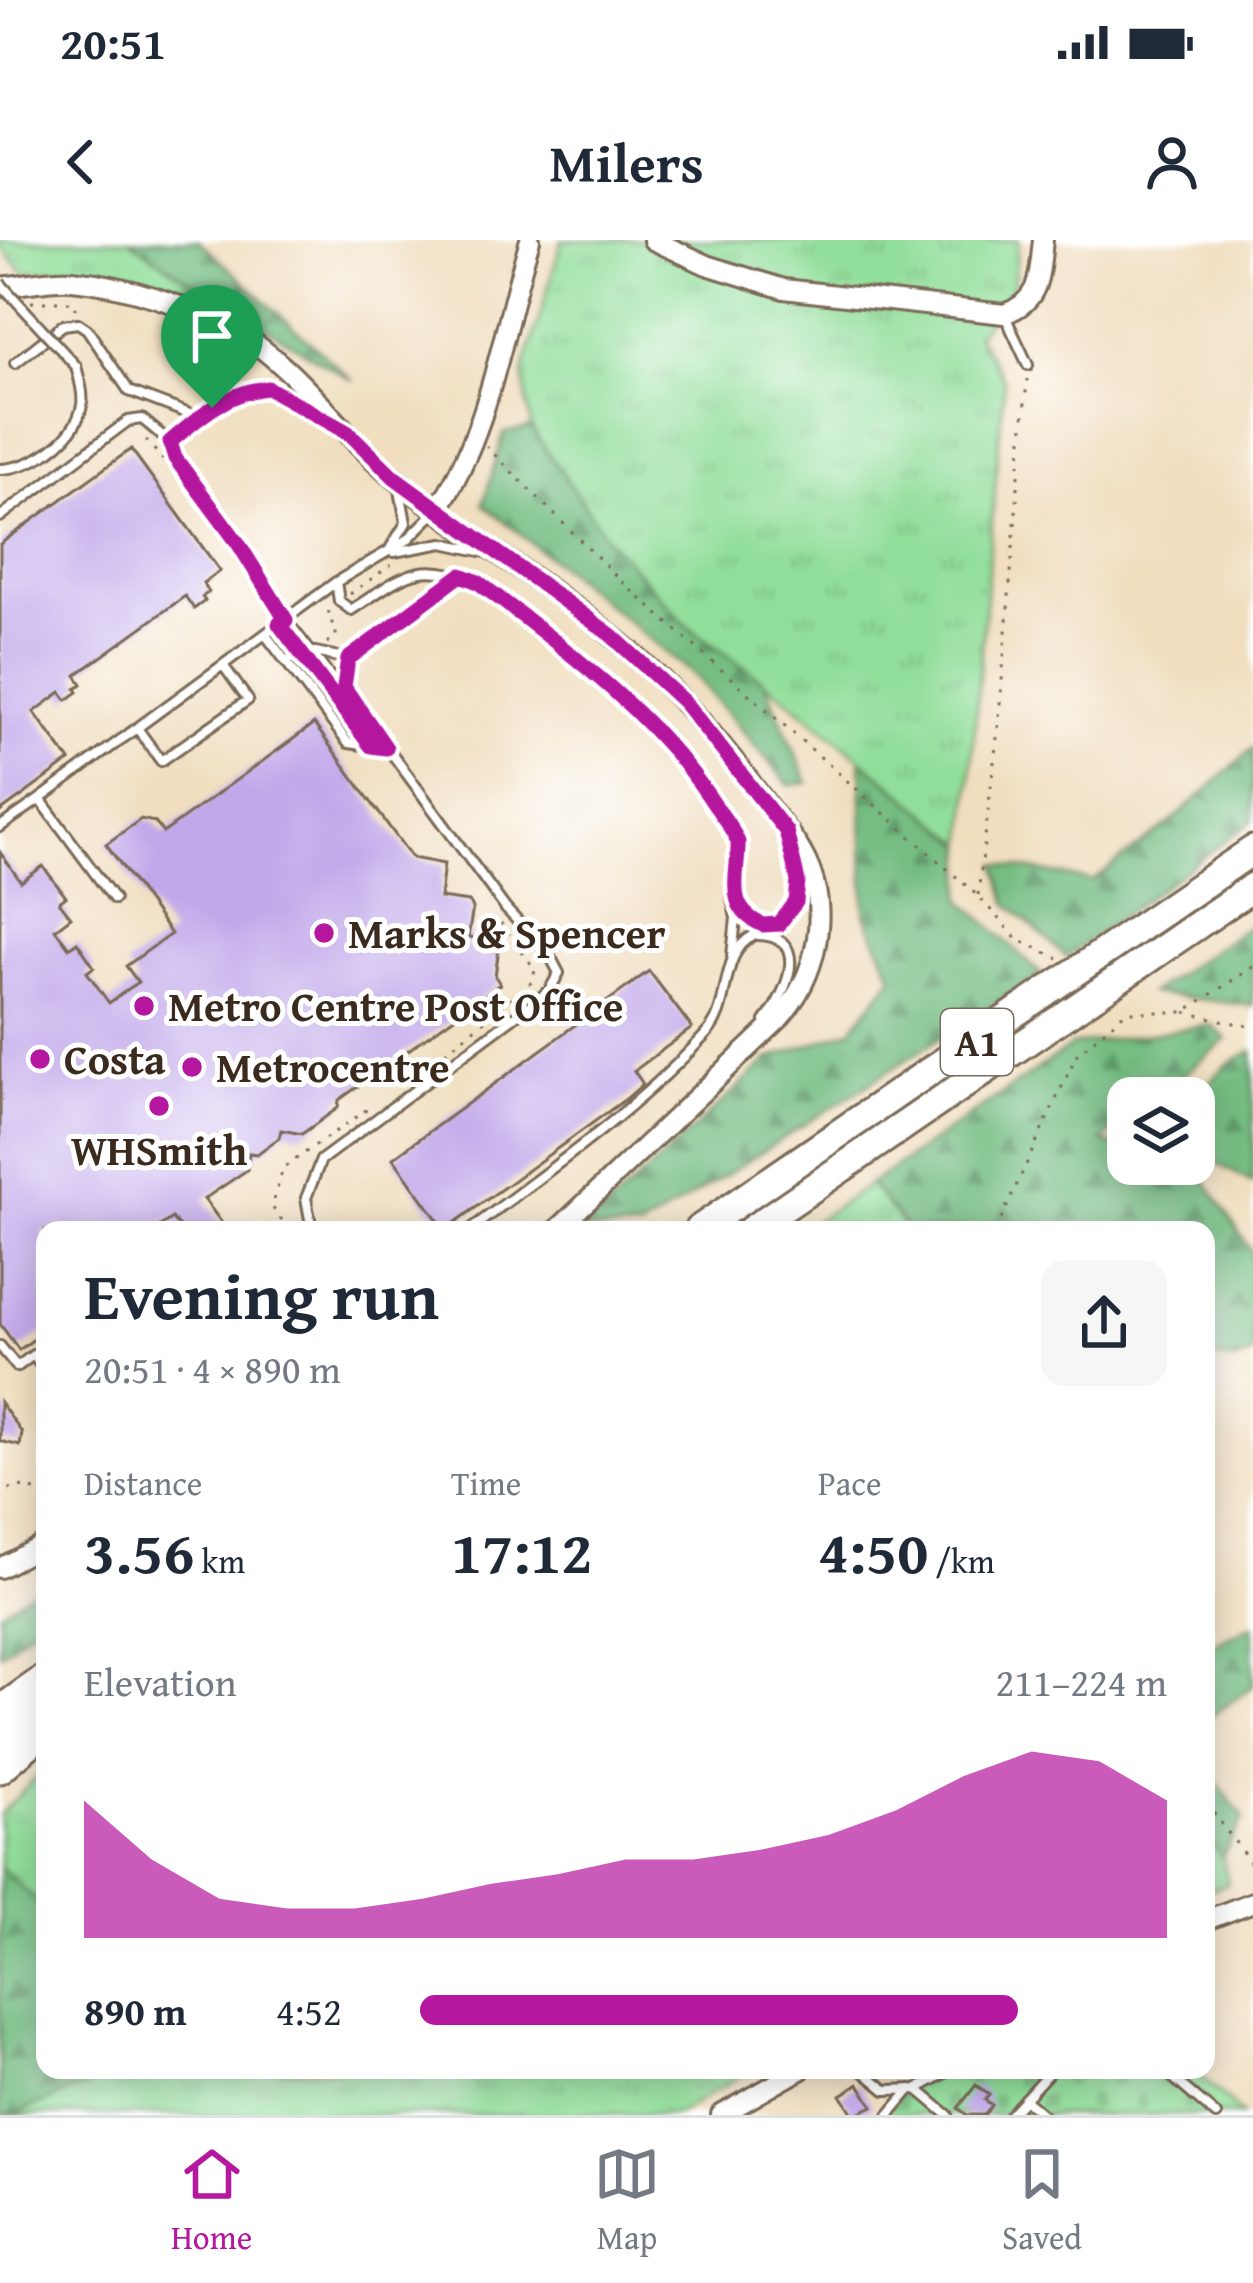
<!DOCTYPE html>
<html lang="en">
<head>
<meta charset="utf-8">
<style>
  :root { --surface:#fff; --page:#f6f6f7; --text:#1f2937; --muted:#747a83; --line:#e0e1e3; --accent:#b5179e }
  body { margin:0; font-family:"Gentium Book Plus",serif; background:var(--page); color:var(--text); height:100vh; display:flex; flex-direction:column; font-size:45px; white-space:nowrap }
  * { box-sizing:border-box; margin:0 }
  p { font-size:39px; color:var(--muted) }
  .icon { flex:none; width:66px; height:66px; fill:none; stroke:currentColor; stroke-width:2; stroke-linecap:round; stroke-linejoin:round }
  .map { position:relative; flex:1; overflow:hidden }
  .side { position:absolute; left:36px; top:981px; width:1179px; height:858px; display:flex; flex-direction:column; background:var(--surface); border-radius:24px; box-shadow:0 6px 30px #0003 }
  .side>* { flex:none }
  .controls { position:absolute; left:1107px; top:837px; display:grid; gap:24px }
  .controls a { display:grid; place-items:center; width:108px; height:108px; border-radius:24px; background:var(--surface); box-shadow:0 6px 30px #0003; font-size:60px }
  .pin { position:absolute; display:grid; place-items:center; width:102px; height:102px; color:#fff; margin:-123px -51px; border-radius:50% 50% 50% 0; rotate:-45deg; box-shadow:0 0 12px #0007 }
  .pin .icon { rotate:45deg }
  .round { display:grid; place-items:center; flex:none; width:126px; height:126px; border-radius:24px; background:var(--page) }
  .overview { display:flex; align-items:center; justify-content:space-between; height:204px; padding:0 48px }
  h1 { font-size:66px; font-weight:700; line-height:90px }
  .metrics { display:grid; grid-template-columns:repeat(3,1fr); gap:18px; height:204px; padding:12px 48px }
  .metrics div { display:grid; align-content:center }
  .metrics b { font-size:60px; font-weight:700 }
  .metrics small { font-size:33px; font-weight:400 }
  .metrics p { font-size:33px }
  .chart { height:336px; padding:24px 48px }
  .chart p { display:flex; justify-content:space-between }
  .chart svg { width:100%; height:216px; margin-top:12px; fill:var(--accent); opacity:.7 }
  ul { padding:0 48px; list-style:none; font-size:39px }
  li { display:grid; grid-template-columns:192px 144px 1fr; align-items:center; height:90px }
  li i { height:30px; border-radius:15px; background:var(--accent) }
  .status { display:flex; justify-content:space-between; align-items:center; height:84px; padding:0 60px; background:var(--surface); direction:ltr }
  .status svg { height:33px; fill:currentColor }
  header { display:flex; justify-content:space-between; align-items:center; height:156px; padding:0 48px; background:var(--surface); font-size:54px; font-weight:700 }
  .tabs { display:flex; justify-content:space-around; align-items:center; height:168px; border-top:3px solid var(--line); background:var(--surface); font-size:33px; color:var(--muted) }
  .tabs a { display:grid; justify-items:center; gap:6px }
  .tabs .active { color:var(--accent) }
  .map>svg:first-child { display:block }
  .grass { fill:url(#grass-tufts); stroke:#66845c; stroke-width:3 }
  .forest { fill:url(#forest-firs); stroke:#587450; stroke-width:3 }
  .cemetery { fill:url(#cemetery-stones); stroke:#66845c; stroke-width:3 }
  .building { fill:#c1a8ea }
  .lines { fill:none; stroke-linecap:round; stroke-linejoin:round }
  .service-casing { stroke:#7a6956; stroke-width:14 }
  .tertiary-casing { stroke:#7a6956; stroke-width:24 }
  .trunk-casing { stroke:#7a6956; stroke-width:33 }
  .path { stroke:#7a6956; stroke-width:3; stroke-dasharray:3 9; stroke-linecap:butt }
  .service { stroke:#fff; stroke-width:8 }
  .tertiary { stroke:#fff; stroke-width:18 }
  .trunk { stroke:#fff; stroke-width:27 }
  .service-bridge-casing { stroke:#7a6956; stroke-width:14; stroke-linecap:butt }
  .service-bridge { stroke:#fff; stroke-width:8 }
  .route-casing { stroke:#fff; stroke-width:24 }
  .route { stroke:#b5179e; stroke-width:15 }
  .poi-dot { fill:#b5179e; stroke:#fff; stroke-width:4.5 }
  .labels { text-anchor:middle; stroke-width:10; stroke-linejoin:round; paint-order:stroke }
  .shield { fill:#fff; stroke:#766a62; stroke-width:3 }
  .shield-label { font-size:39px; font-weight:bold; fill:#3b2a1e }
  .poi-label { font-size:42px; font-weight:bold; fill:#3b2a1e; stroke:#fff; text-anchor:start }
</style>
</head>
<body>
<div class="status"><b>20:51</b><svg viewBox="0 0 49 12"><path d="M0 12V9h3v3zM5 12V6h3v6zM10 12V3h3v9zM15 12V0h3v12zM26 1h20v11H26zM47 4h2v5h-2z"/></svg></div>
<header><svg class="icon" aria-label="back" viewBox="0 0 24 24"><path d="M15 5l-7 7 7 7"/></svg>Milers<svg class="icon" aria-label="person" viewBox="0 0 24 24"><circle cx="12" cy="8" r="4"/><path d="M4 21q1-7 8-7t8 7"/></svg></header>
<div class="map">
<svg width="1253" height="1875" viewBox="0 0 1253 1875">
  <defs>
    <pattern id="grass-tufts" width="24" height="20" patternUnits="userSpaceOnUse" patternTransform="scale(3)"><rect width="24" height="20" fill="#91de9a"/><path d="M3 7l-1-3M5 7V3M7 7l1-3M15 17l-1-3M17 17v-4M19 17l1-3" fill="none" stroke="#7ebf84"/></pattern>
    <pattern id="forest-firs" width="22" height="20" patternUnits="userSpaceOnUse" patternTransform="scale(3)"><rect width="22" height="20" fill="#74bd82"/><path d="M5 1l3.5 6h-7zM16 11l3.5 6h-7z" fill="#609a6a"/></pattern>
    <pattern id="cemetery-stones" width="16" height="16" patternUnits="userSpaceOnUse" patternTransform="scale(3)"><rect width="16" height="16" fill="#91de9a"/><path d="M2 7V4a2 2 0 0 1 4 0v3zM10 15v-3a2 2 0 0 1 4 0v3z" fill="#7ebf84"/></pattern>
  </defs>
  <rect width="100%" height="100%" fill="#fff"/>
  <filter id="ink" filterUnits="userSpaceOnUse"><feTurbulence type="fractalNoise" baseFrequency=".00833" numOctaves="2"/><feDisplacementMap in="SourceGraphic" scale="24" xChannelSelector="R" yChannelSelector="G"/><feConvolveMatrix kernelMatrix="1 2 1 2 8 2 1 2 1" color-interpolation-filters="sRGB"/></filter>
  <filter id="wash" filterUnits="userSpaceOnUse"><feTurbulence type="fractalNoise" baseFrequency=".004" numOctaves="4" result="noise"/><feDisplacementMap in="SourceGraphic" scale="48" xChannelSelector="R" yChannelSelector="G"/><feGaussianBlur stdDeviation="2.7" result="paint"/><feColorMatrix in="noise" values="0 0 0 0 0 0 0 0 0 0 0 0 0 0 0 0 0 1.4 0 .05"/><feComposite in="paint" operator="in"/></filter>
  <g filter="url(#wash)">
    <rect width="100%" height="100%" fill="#f0debf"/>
    <!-- grass -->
    <path class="grass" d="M0,0H130L219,60L116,33L73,29L24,32L0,6Z
      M562,0H1019L1013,48L977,95L1004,141L965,605L788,459L688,387L608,300L531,188L523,134Z
      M870,944L908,990H802Z
      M45,1529V1830H749L676,1875H0V1574Z
      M1206,1596L1222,1616L1228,1643L1206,1651Z"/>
    <!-- forest -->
    <path class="forest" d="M130,0H198L353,141L194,44Z
      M531,188L608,300L688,387L765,442L808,543L789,545L693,434L483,264L504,193Z
      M1253,508V581L1066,717L1007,663L997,624L1093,641L1170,583Z
      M861,520L965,605L962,660L1041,734L639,990H584L769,819L851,790L893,737L865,675Z
      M1253,683V766L1150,753Z
      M1211,785L1227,799L1155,858H1128V880L1102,901L1128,911V924H1164L1204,938L1253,1014V1114L1234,1122L1206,1115V990H908L870,944L1073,805Z
      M1253,811V943L1194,911V858L1229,823Z
      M45,1342V1376L0,1414V1372Z
      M1253,1385V1446L1206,1480V1408Z
      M1206,1529L1244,1578L1222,1616L1206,1596Z
      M0,1627L45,1669V1830H126L12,1875H0Z"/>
    <!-- cemetery -->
    <path class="cemetery" d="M920,1830H1194L1242,1875H882Z"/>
    <g id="blocks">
      <!-- building -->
      <path class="building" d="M131,209L220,331L203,343L209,352L202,357L205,361L194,369L185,356L76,435L82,444L76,449L78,452L67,460L61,452L34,472L70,521L0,572V304Z
        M314,484L412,618L444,624L440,658L469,662L473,668L468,697L500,701L495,736L500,744L339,860L338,868L302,894L281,890L279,898L257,914L249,913L247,930L204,959L227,990H181L172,978L154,990H45V1091L19,1110L0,1084V612L21,642L43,626L66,657L59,662L71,677L55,689L69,708L77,702L94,727L87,732L109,763L138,742L126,726L171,694L106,604L141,579L155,582L163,593Z
        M649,731L692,788L634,831L643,844L627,858L445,990L393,918Z
        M0,1162L22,1193L20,1206L0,1201Z
        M859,1844L873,1866L854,1875L841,1855Z
        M976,1845L989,1855L985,1860L992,1865L984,1875H967L958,1868Z"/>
    </g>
  </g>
  <g filter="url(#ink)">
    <use href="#blocks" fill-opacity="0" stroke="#7a6956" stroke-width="3"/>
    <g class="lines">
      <!-- service casing -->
      <g class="service-casing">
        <path id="service" d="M1006,78L1028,125
          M191,79C225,104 234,129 212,167
          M15,123L63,85L78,83L87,89L129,151L200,178
          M0,229C33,228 76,200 82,165C84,153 79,138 76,126
          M0,277L128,181L142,179L170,202
          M391,307L406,283L400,250
          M394,312L443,303L485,312
          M336,342L339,361L351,370C403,337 415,318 478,342L624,460L692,533L734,593C749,626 714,656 757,683L779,684C806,660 797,635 789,603
          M265,394L348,503L385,508
          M288,422L297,408L348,419
          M343,447L348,419L460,336
          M137,488L161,521L248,460L223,425
          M0,587L40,559
          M114,659L40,559L336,342L407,300L436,271
          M732,716L736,678L732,659
          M312,990L306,958L321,920L549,751L559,733L549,714L506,669L343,447L332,439L286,380L238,303L175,218L170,202C194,182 232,143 268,148C288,151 309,170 326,180
          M470,990C552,927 637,870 707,793C733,765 717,715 754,695C814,693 786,755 765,781
          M0,1106L17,1127L33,1115L45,1131
          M862,1830L886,1850L917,1849L948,1875
          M1164,1830L1216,1875
          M917,1849L951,1830
          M1024,1859L1043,1875
          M889,1875L911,1849
          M1010,1875L1051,1830"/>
      </g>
      <!-- tertiary casing -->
      <g class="tertiary-casing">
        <path id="tertiary" d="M653,0L707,25L784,49L1004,74C1041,61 1039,35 1043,0
          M0,47C23,45 50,38 72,40C127,45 189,66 237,92C297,126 344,198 397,240C466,295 542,340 611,395C670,442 721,501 765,562C777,579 792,595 802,613C833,668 818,737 777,781L557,990
          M437,270C491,189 502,91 530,0
          M0,1328L45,1304
          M1206,1680L1253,1662
          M721,1875L800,1830"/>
      </g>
      <!-- trunk casing -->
      <g class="trunk-casing">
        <path id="trunk" d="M698,990L1253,610
          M751,990L1253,647
          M0,1470L45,1438
          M0,1502L45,1469
          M0,1529L45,1491"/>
      </g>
      <!-- path -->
      <path class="path" d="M31,62H74L76,69
        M146,200L163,220
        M486,206L625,345L978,656L1017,699L1058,718
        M350,354L391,325
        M327,403L336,396V390L328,376L329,371
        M978,655L998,489L1027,139
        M1253,727L1184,772L1253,787
        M445,812L533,741L535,729L501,683
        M289,990L272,967L283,928L369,868
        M996,990L1077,814L1125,772H1184
        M0,1257L14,1246L45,1252
        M1206,1563L1253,1626"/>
      <!-- service -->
      <use href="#service" class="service"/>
      <!-- tertiary -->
      <use href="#tertiary" class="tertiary"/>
      <!-- trunk -->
      <use href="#trunk" class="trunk"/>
      <!-- service-bridge casing -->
      <g class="service-bridge-casing">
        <path id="service-bridge" d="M0,43L76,126"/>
      </g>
      <!-- service-bridge -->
      <use href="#service-bridge" class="service-bridge"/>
    </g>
  </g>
  <g class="lines" filter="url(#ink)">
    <!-- route casing -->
    <g class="route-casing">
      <path id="route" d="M268,148L349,193L394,237L611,395L685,463L786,591L798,641L796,662L779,684L763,685C723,668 739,636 738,602C731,585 718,571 708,555C648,468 561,406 478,342L461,335L348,419L344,447L386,508L371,506L279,384L286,380L238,303L175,218L170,202C199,177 229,151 268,148Z"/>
    </g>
    <!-- route -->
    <use href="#route" class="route"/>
  </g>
  <!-- markers -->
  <g class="poi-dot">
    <circle cx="324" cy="693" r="12"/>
    <circle cx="144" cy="766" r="12"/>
    <circle cx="40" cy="819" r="12"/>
    <circle cx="192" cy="827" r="12"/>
    <circle cx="159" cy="866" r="12"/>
  </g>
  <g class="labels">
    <!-- shield labels -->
    <rect class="shield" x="941" y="769" width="72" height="66" rx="9"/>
    <g class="shield-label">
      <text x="977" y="816">A1</text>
    </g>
    <!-- poi labels -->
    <g class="poi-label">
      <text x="348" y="708">Marks &amp; Spencer</text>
      <text x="168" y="781">Metro Centre Post Office</text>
      <text x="64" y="834">Costa</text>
      <text x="216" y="842">Metrocentre</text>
      <text x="159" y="925" text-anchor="middle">WHSmith</text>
    </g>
  </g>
</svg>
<div class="controls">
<a><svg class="icon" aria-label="layers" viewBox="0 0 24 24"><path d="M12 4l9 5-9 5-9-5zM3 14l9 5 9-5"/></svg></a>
</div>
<div class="pin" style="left:212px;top:168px;background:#1e9e55"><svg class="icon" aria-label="arrive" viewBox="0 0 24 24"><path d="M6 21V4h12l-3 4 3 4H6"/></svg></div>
<section class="side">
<div class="overview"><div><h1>Evening run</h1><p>20:51 · 4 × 890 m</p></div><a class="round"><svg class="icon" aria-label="share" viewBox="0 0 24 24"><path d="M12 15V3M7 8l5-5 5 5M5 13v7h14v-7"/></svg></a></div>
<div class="metrics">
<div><p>Distance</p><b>3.56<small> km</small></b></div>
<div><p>Time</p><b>17:12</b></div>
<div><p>Pace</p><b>4:50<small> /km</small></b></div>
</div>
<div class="chart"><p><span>Elevation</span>211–224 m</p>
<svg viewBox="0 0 160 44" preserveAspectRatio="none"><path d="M0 44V16L10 28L20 36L30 38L40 38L50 36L60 33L70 31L80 28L90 28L100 26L110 23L120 18L130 11L140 6L150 8L160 16V44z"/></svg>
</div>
<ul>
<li><b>890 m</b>4:52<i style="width:80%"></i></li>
</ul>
</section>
</div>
<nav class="tabs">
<a class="active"><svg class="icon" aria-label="home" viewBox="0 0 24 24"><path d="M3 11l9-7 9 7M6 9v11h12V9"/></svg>Home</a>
<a><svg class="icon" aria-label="map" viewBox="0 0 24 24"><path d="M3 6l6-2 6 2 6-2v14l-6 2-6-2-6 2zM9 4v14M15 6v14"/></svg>Map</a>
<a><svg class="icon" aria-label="saved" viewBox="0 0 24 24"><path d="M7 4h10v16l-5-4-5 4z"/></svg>Saved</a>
</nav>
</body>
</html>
